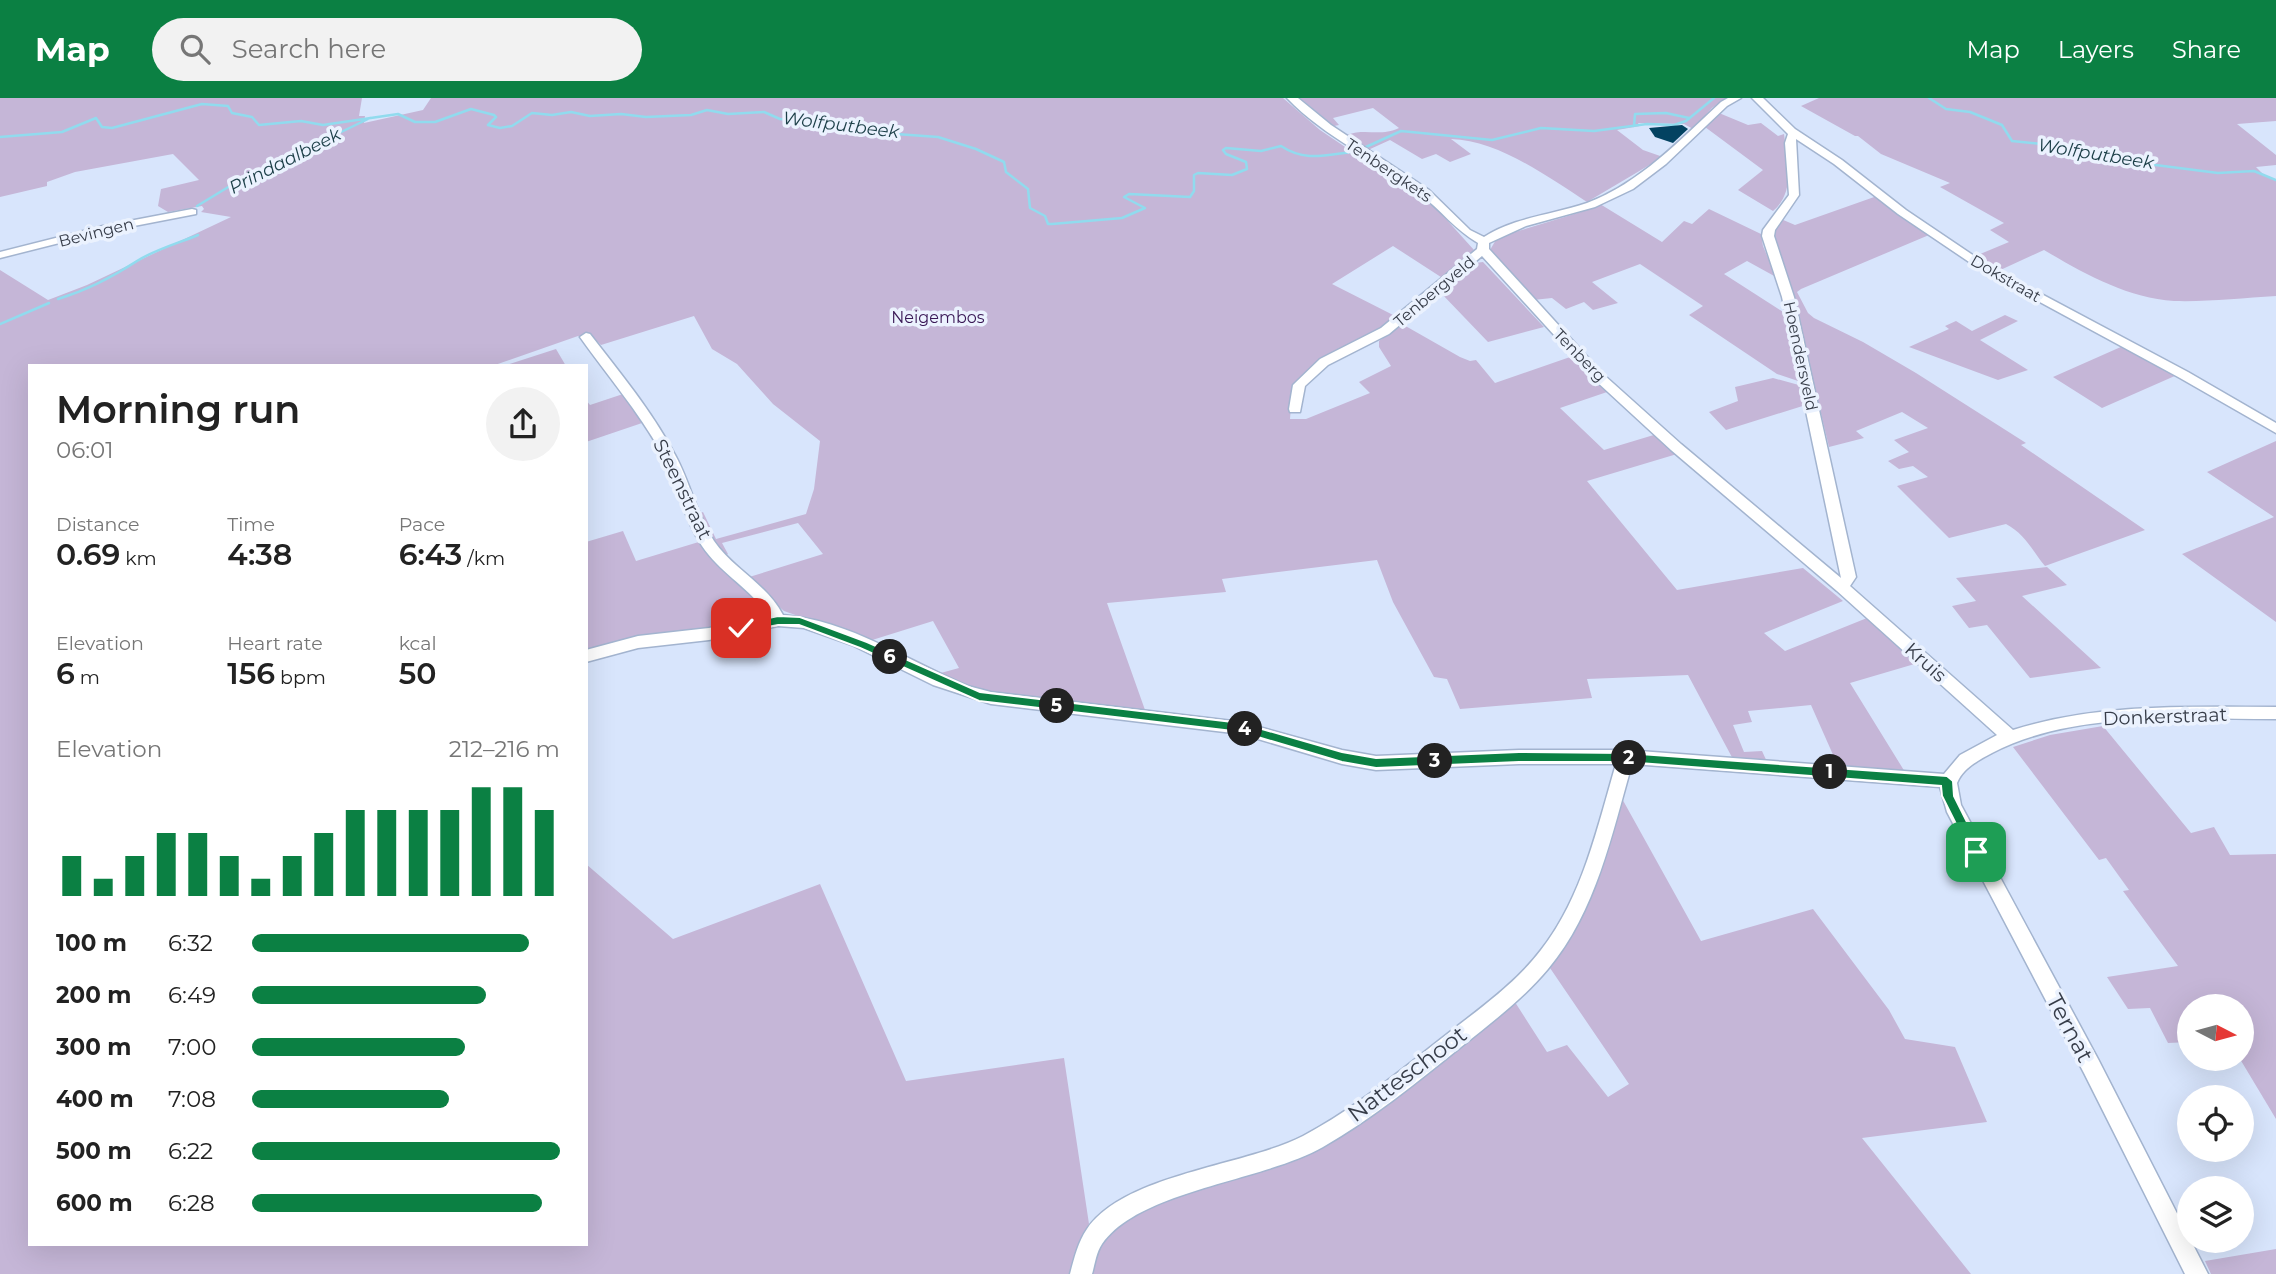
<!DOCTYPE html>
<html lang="en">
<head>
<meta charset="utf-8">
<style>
  :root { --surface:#fff; --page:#f2f2f2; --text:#222; --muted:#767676; --accent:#0b8043 }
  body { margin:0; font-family:Montserrat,sans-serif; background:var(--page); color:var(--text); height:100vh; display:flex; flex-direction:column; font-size:26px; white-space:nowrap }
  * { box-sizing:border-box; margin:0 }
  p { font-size:23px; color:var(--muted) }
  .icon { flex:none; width:38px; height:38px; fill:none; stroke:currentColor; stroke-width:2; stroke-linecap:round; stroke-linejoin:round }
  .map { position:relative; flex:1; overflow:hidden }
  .panel { position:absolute; left:28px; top:266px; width:560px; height:882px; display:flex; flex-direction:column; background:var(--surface); border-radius:0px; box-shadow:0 7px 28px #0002 }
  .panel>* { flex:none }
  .needle { width:46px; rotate:96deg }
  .tools { position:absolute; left:2177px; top:896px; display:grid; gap:14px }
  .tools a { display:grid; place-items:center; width:77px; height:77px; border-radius:50%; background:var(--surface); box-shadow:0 7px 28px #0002; font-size:35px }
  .pin { position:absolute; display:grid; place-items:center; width:60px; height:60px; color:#fff; margin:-30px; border-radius:14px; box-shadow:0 4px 10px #0006 }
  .km { position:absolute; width:35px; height:35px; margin:-18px; border-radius:50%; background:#222; color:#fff; font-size:19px; line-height:35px; text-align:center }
  .round { display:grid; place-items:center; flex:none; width:74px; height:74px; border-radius:37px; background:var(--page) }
  .head { display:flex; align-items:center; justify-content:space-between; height:119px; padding:0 28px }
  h1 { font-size:38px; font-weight:600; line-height:52px }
  .stats { display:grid; grid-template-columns:repeat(3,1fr); gap:10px; height:119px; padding:7px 28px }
  .stats div { display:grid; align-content:center }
  .stats b { font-size:30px; font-weight:600 }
  .stats small { font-size:19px; font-weight:400 }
  .stats p { font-size:19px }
  .chart { height:196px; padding:14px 28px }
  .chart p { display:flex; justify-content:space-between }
  .chart svg { width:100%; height:126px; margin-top:7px; stroke:var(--accent); stroke-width:6 }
  ul { padding:0 28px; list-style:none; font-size:23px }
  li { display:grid; grid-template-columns:112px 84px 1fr; align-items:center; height:52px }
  li i { height:18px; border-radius:9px; background:var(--accent) }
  header { display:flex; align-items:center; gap:42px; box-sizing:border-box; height:98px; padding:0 35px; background:var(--accent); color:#fff }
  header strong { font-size:33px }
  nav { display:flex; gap:38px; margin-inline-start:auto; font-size:24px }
  .search { width:490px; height:63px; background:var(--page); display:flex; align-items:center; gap:18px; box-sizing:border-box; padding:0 24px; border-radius:38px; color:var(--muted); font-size:26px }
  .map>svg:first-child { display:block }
  .green { fill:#c5b6d7 }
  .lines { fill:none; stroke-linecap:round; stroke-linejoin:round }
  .stream { stroke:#91dbee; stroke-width:2.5 }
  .building { fill:#034261 }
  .minor-casing { stroke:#a3b4cf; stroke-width:3 }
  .minor { fill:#fff; fill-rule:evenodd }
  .route { fill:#0b8043; stroke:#fff; stroke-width:2 }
  .labels { text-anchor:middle; stroke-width:7; stroke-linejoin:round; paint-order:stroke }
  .far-street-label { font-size:16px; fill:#373d49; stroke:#ebf2fe }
  .far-park-label { font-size:16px; fill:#391755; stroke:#ebf2fe }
  .far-water-label { font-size:18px; font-style:italic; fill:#1b3e47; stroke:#ebf2fe }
  .street-label { font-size:19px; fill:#373d49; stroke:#ebf2fe }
  .near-street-label { font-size:23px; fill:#373d49; stroke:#ebf2fe }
</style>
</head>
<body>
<header>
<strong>Map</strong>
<div class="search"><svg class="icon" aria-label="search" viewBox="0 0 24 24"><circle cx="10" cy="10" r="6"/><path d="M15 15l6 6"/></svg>Search here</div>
<nav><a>Map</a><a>Layers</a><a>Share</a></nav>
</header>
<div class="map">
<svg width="2276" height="1176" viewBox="0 0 2276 1176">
  <rect width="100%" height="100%" fill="#d8e5fc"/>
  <!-- green -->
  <path class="green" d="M0,0H362L359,18H365L364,25L423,12L431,0H1283L1320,32L1437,111L1474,152L1472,158L1444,181L1393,148L1332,186L1399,220L1319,262L1292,295L1290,321H1306L1370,295L1359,284L1391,268L1379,249V243L1402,226L1460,259L1470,263L1476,262L1495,285L1573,258L1610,293L1560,310L1604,352L1657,336L1677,356L1587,383L1677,492L1803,470L1843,503L1764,535L1785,553L1867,520L1918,565L1850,585L1905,674L1838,668L1811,607L1748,613L1752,624L1733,627L1744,654L1762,653L1768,666L1734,663L1688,577L1587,581L1592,600L1460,611L1447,581L1434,579L1393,504L1377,462L1222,481L1226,494L1107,505L1145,612L981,594L937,576L959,570L933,523L869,543L784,513L746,480L823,456L798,425L722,445L728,456L723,459L697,416L703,414L716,441L806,416L814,391L820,343L773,306L737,266L712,251L694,218L601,247L590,237L578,238L492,268H30V1146H586V766L673,841L820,786L906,983L1064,960L1089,1126L1072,1176H0V172L48,202L87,187L231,119L201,114L204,111L202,108L168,114L158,108L161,91L199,82L173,56L75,74L47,84V88L0,99Z
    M1300,0H1726L1712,10L1693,31L1684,26L1638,25L1640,28L1617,32L1643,52L1663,59L1587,104C1548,79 1498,42 1451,41L1471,56L1450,64L1436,56L1422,61L1390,42L1368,52L1347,37C1365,30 1380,39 1399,30L1373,10L1333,20L1339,27L1334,28Z
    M1819,0H2276V23L2237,26L2276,57V67L2256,69L2263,76L2276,82V198C2242,200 2207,204 2174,203C2127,200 2083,175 2044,152L1996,174L1973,159L2009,144L1990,132L2004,125L1940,89L1950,85L1881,56L1858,38H1855L1801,8Z
    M1719,15L1748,27L1761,25L1778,38L1784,36C1787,64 1796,93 1773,113L1738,92L1763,72L1705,29Z
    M1877,98L1929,137L1801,191L1797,194L1808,215L1814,220L1863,244L1916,275L2026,345L2021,347L2145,432L2045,468C2032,452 2025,436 2006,426L1949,440L1897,388L1928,379L1913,368L1899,371L1888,363L1909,354L1894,342L1928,330L1902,314L1856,333L1864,340L1829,349L1792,194L1775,149L1774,132L1781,121L1795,127Z
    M1600,106L1662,144L1684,123L1692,126L1709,111L1761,136L1763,148L1776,179L1747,163L1724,176L1791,219L1804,285L1777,276L1689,217L1703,208L1640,166L1592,184L1618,205L1593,212L1584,204L1566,211L1552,200L1533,202L1490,152L1497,140L1505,137L1581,114Z
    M1483,164L1544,229L1488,244L1440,194L1475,165Z
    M2005,217L2018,223L1980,242L2028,272L1998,282L1909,249L1949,231L1945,228L1956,223L1972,233Z
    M2123,248L2177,277L2102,310L2053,279Z
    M556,251L566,268H503Z
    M1773,280L1806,289L1809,306L1726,332L1709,314L1738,303L1735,289Z
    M626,295L645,324L586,344V302L590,307Z
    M2276,343V524L2182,456L2274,419L2207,374Z
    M623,433L636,463L702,443L737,485L766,512L765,518L586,555V444Z
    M2047,469L2067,487L2022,498L2101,570L2030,580L1987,527L1969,530L1952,508L1976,503L1956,480Z
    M2103,628L2191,735L2214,729L2230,757L2276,756V1021L2240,961L2242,908H2189V944L2168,945L2150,910L2128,911L2107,879L2178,868L2123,793L2129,792L2106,760L2099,762L2013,649L2050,637Z
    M1620,697L1701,843L1813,811L1889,912L1905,941L1955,949L1987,1024L1862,1040L1971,1176H1083L1101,1136L1148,1108L1301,1054L1513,901L1547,954L1567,947L1608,999L1629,986L1550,870L1582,814Z
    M2276,1151V1176H2211L2205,1163Z"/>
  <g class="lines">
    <!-- stream -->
    <path class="stream" d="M1929,0L1946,11L1970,14L2002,27L2012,43L2042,46L2093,59L2218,75L2254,73L2276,82
      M1634,28L1635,16L1666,15L1689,20
      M0,39L62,34L96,20L102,29L112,30L202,6L228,8L232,15L252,19L259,27L301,23L323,27L398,16L415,24H435L471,11L494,17L496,19L488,27L500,30L512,28L532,15L552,17L571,14L590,18L621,16L646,19L691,17L707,12L728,16L764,14L780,21L827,24L896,36L938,39L976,51L1004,64L1006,74L1028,91L1030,110L1045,118L1048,126H1052L1122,120L1145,110L1124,99L1129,96L1190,99L1194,93V77L1198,75L1232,77L1247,71L1246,64L1226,56L1223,52L1226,50L1261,53L1281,48C1305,64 1325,57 1352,54
      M1366,49L1401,33L1492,42L1541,30L1594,33L1647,26L1674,27L1686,23L1714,0
      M197,108L230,88L370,20
      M58,201C88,192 111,180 137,163C154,152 179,145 198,137
      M0,226L49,205"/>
  </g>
  <!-- building -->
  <path class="building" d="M1682,27L1688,31L1673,45L1655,39L1649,30Z"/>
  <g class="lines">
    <!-- minor casing -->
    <g class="minor-casing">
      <path id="minor" d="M1287,0H1298L1331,27L1429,92L1470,132L1484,139C1515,119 1552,117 1587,105C1640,85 1680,42 1721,4L1728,0H1741L1727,8L1666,66L1633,91L1595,109L1526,128L1489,145V151L1604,277L1681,346L1841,480L1782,199L1762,138L1763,132L1789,97L1785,45L1788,36L1752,0H1763L1795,31L1842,62L1906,112L1989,168L2188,274L2276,325V335L2180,280L1981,172L1898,116L1834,66L1796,41L1799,97L1775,132L1774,138L1794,199L1856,479L1850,488L2013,632C2098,605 2188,609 2276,609V621C2186,621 2074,612 1992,655C1979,662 1963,670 1957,685L1961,707L2098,961L2208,1176H2185L2084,975L1947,714L1940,689L1632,666C1612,736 1596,814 1548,871C1523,901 1491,925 1461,949C1417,984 1372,1021 1323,1049C1264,1083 1139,1092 1102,1146C1096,1155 1095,1166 1092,1176H1070C1074,1161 1078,1144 1087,1131C1124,1076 1245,1068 1303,1038C1354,1011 1401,972 1446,937C1479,911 1516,885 1541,852C1583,798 1597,730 1616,666H1519L1376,672L1342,666L1241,636L991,606L933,587L852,547L804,530L778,528L709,542L638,550L586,564V552L638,538L709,530L769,518C751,491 720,475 702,448C683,419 677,384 661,354C638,313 607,277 580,239L586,235L590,236C620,275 651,312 674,355C690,383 696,416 714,443C733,471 767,486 783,517C850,522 907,563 968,588L991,594L1241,624L1342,652L1376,658L1519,652H1626L1944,676L1960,657L1997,637L1837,493L1671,352L1596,283L1482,158L1389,236L1328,267L1305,288L1300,314H1290L1289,311L1293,287L1320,261L1381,230L1477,151L1478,145C1455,132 1441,112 1420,96C1378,62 1325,40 1287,0Z
        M192,111L196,112V116L103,134L0,160V154L103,128Z"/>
    </g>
    <!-- minor -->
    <use href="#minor" class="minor"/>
  </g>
  <!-- route -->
  <path class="route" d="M778,518L800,519L867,544L980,594L1241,625L1342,654L1376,660L1519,654L1626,655L1947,678L1953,683L1954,698L1982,754L1981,758H1972L1942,698L1941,688L1626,664H1519L1376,670L1342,664L1241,634L979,603L860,550L799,527H778L741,534L735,530L741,526Z"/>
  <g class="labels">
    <!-- far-street labels -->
    <g class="far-street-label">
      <text transform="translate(1389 72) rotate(34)" y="6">Tenbergkets</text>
      <text transform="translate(96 134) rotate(-14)" y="6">Bevingen</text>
      <text transform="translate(2006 180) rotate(30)" y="6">Dokstraat</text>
      <text transform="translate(1434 193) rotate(-40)" y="6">Tenbergveld</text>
      <text transform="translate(1580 257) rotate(46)" y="6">Tenberg</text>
      <text transform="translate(1801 258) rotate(78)" y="6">Hoendersveld</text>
    </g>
    <!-- far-park labels -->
    <g class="far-park-label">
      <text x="938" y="225">Neigembos</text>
    </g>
    <!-- far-water labels -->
    <g class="far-water-label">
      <text transform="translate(841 27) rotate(7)" y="6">Wolfputbeek</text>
      <text transform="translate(2096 56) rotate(9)" y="6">Wolfputbeek</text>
      <text transform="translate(285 63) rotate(-27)" y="6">Prindaalbeek</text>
    </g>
    <!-- street labels -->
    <g class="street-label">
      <text transform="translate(683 391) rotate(64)" y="7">Steenstraat</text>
      <text transform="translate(1926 564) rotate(42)" y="7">Kruis</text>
      <text transform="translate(2165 618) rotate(-2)" y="7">Donkerstraat</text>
    </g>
    <!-- near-street labels -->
    <g class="near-street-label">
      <text transform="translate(2070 930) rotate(62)" y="8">Ternat</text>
      <text transform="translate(1407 976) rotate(-37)" y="8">Natteschoot</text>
    </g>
  </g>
</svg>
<div class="tools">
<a><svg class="needle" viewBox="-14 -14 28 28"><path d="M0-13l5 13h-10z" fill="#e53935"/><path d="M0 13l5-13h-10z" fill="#767676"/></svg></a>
<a><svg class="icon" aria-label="locate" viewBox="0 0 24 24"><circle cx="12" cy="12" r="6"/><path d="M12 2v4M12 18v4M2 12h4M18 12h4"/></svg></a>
<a><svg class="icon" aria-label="layers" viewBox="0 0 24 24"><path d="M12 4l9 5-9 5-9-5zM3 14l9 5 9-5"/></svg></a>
</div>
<div class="pin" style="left:1976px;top:754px;background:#1e9e55"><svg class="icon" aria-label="arrive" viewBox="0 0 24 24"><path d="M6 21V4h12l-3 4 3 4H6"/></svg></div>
<div class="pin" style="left:741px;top:530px;background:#d93025"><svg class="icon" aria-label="check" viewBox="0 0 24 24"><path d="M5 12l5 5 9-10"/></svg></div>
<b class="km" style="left:1830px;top:674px">1</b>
<b class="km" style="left:1629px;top:660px">2</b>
<b class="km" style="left:1435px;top:663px">3</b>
<b class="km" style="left:1245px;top:631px">4</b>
<b class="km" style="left:1057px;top:608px">5</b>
<b class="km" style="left:890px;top:559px">6</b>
<section class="panel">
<div class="head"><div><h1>Morning run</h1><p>06:01</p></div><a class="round"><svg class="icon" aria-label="share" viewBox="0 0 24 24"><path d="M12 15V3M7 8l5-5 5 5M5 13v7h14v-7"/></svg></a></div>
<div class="stats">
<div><p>Distance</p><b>0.69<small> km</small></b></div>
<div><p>Time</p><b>4:38</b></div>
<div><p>Pace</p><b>6:43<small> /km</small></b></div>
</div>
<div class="stats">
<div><p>Elevation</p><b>6<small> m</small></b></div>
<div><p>Heart rate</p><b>156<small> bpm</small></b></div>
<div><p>kcal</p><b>50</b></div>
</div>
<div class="chart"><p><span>Elevation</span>212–216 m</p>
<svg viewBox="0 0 160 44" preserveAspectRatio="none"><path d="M5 44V30M15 44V38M25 44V30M35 44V22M45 44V22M55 44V30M65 44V38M75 44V30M85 44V22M95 44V14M105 44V14M115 44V14M125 44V14M135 44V6M145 44V6M155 44V14"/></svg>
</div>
<ul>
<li><b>100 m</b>6:32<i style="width:90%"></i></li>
<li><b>200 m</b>6:49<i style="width:76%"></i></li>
<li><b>300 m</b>7:00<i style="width:69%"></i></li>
<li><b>400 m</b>7:08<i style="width:64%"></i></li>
<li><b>500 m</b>6:22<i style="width:100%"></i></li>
<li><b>600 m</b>6:28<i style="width:94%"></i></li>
</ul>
</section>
</div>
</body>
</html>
